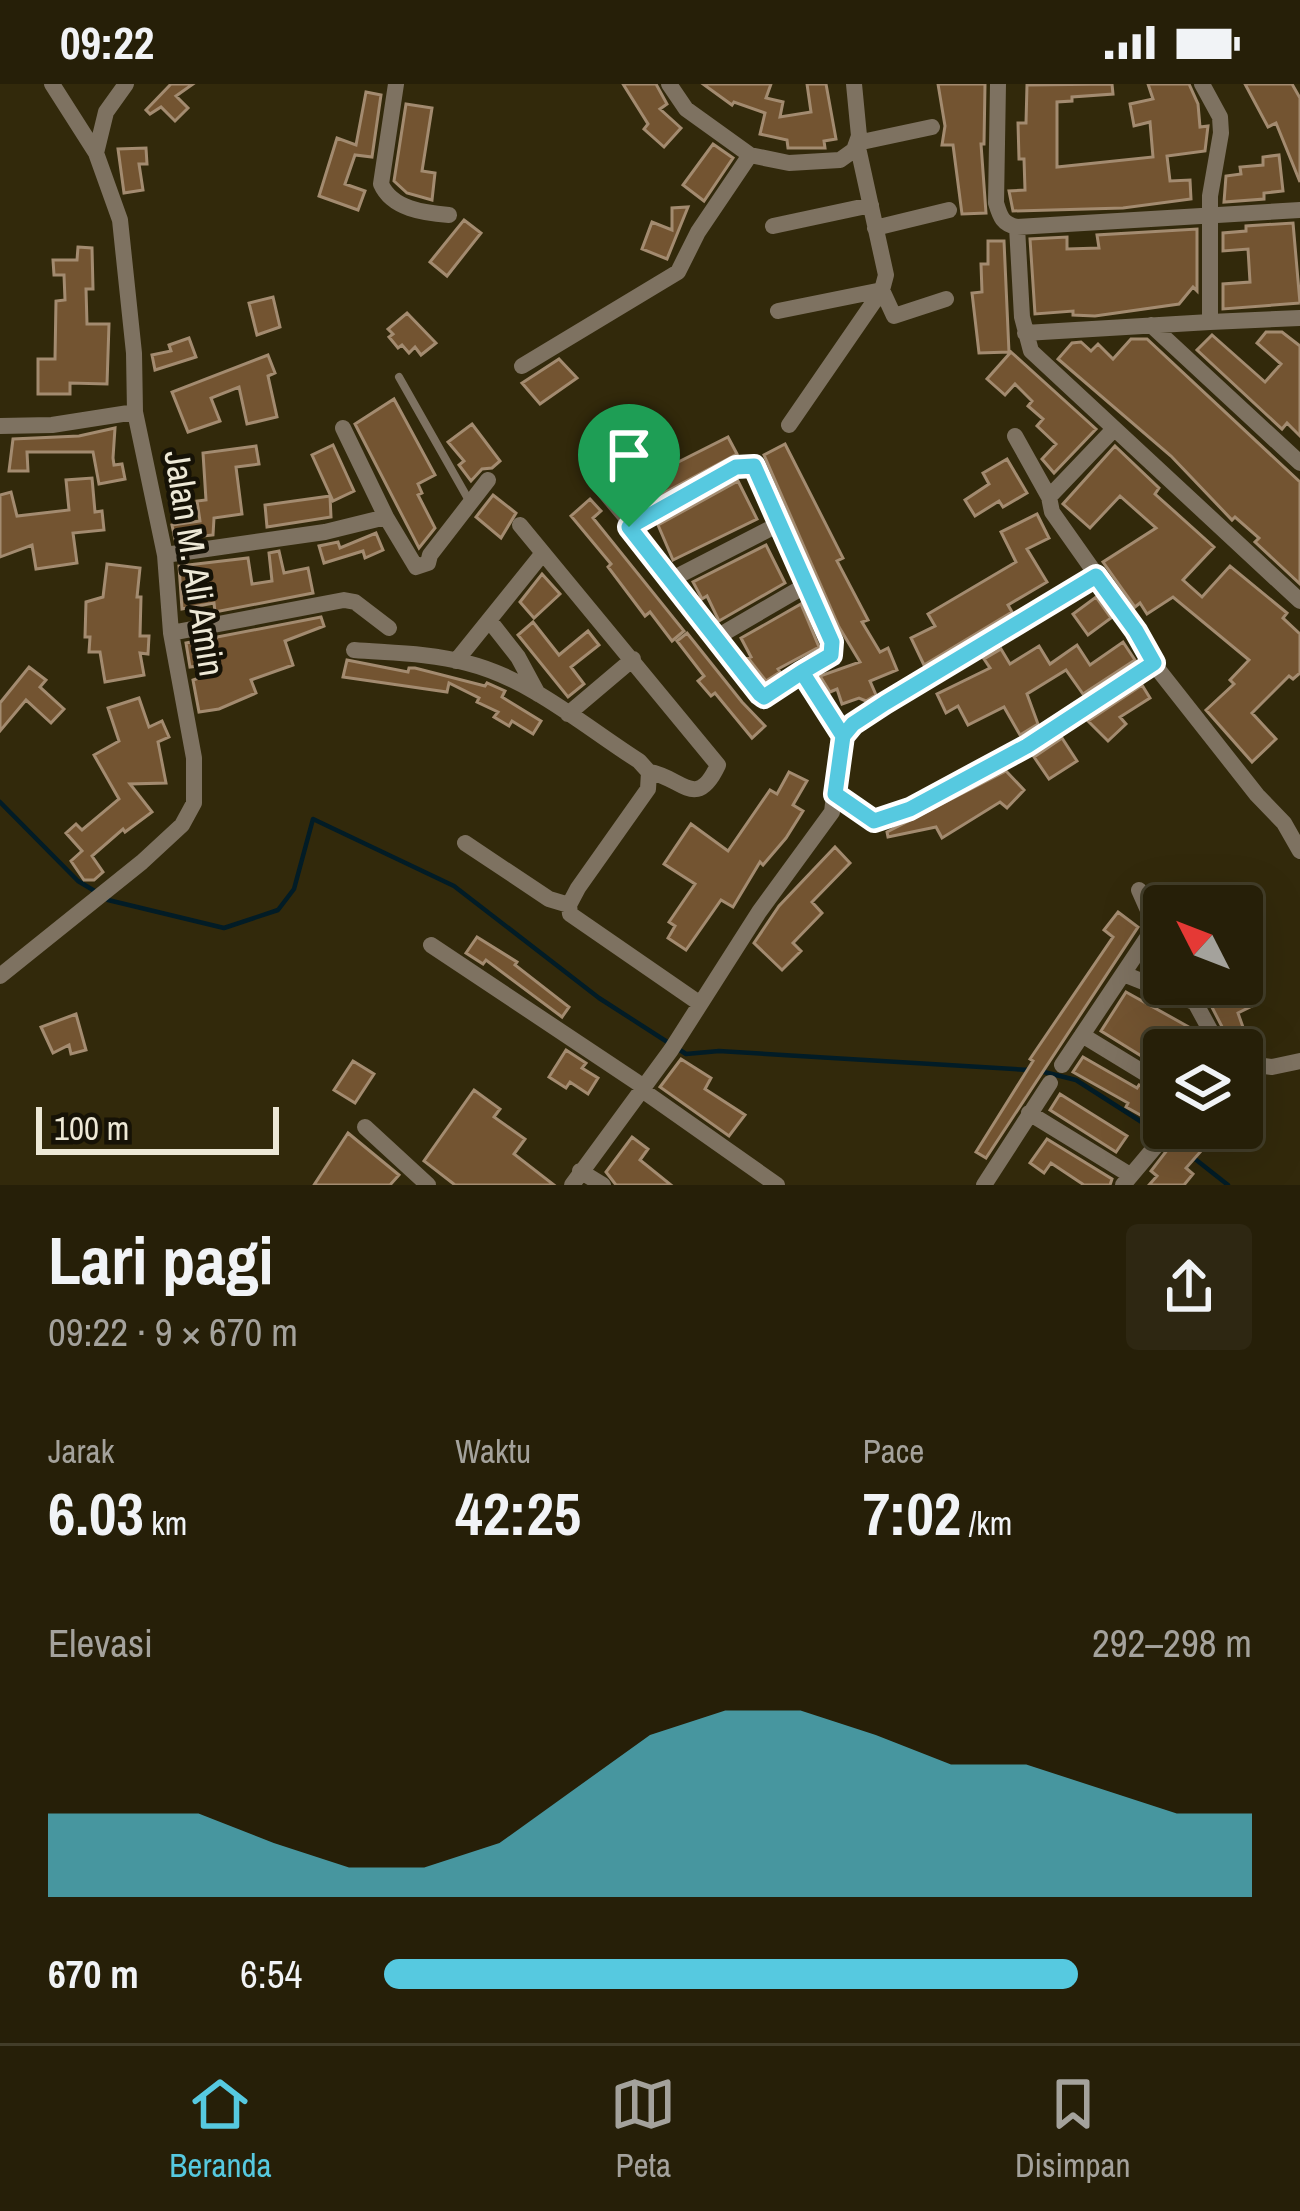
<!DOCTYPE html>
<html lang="id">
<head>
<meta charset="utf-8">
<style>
  :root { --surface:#261f08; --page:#2e2712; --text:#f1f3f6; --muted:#a4a29c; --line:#423d29; --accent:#56c9e0 }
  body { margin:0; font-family:"Archivo Narrow",sans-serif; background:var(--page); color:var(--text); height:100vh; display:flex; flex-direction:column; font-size:45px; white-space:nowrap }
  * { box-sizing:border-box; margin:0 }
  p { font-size:39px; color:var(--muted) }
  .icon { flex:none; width:66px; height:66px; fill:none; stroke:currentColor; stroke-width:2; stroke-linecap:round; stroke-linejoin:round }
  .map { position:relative; height:1101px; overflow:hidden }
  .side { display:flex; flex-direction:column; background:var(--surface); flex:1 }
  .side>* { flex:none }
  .needle { width:78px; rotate:312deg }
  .controls { position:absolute; left:1143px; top:801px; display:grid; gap:24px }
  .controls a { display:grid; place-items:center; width:120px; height:120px; border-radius:12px; background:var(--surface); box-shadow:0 12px 48px #0002,0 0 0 3px var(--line); font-size:60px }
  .scale { position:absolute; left:36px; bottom:30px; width:243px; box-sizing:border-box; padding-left:12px; border:6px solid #ede8d6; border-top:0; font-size:33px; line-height:42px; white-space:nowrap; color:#ede8d6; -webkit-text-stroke:9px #161206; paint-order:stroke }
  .pin { position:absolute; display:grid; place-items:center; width:102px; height:102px; color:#fff; margin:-123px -51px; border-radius:50% 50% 50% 0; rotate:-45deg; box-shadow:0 0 12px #0007 }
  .pin .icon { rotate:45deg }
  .round { display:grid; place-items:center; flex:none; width:126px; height:126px; border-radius:12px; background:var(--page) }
  .overview { display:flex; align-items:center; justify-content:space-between; height:204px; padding:0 48px }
  h1 { font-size:66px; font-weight:700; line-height:90px }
  .metrics { display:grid; grid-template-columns:repeat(3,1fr); gap:18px; height:204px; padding:12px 48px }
  .metrics div { display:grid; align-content:center }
  .metrics b { font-size:60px; font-weight:700 }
  .metrics small { font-size:33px; font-weight:400 }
  .metrics p { font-size:33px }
  .chart { height:336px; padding:24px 48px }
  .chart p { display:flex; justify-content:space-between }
  .chart svg { width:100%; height:216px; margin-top:12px; fill:var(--accent); opacity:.7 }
  ul { padding:0 48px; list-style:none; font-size:39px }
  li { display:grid; grid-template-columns:192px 144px 1fr; align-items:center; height:90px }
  li i { height:30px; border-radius:15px; background:var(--accent) }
  .status { display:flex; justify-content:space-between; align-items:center; height:84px; padding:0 60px; background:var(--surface); direction:ltr }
  .status svg { height:33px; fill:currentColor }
  .menu { display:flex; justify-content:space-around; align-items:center; height:168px; border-top:3px solid var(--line); background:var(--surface); font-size:33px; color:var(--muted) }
  .menu a { display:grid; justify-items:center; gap:6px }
  .menu .on { color:var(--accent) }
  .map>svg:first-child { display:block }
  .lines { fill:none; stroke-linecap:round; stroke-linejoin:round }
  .stream { stroke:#021c26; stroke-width:4.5 }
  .building { fill:#735431; stroke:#a38b70; stroke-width:3 }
  .lane { stroke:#7e7261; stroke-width:8 }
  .street { stroke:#7e7261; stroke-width:16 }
  .route-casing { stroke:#fff; stroke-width:24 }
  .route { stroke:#56c9e0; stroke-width:15 }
  .labels { text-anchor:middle; stroke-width:9; stroke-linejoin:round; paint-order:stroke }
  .street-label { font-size:36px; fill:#ede8d6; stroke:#161206 }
</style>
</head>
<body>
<div class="status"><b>09:22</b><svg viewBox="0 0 49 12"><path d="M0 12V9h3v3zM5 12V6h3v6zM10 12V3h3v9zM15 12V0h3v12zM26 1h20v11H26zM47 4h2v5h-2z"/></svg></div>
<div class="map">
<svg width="1300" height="1101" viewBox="0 0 1300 1101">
  <rect width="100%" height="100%" fill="#32290b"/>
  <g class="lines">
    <!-- stream -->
    <path class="stream" d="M0,718L78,797L98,809
      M108,816L224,844L278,826L294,805L313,735L454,802L599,914L686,970L719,967L1029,986
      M1040,987L1076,996L1176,1060
      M1190,1071L1228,1101"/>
  </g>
  <!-- building -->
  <path class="building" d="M171,0H193L176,12L188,24L175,37L161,23L150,30L146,26Z
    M623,0H656L667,20L660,25L681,44L664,63L644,45L648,40Z
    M703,0H771L766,14L783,18L780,33L811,28L807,0H826L836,55L824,57L825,64H788L787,56L760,50L765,29L734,18L732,21Z
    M938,0H985L984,60H981L986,129L962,130L953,61H942L945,42Z
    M1112,0L1113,10L1072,13V17L1057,18V83L1153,73L1150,38L1134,42L1130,20L1153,15L1148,0H1189L1198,20L1200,43L1208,42L1205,67L1167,72L1170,97L1190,96L1191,115L1123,124L1013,127L1009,107L1025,106L1024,75H1019L1018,39H1026L1027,1Z
    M1245,0H1292L1300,14V98L1276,39L1268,43Z
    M366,8L381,11L372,73L355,71L345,100L365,107L358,126L319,112L337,54L356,61Z
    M406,20L432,24L422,87L435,89L432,116L407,109L394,97Z
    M713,60L733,74L704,117L683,101Z
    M146,64L147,80H139L143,106L124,109L118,65Z
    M1279,71L1283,107L1264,109V115L1224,118L1226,92L1241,90L1240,83L1263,81V73Z
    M688,123L667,175L642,165L652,138L672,146V124Z
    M464,136L481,149L447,192L430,178Z
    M1293,139L1300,219L1223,225V200L1250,198L1248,165L1223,167V149L1246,147V142Z
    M1197,145V207L1193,203L1179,220L1095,232L1073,231V227L1035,230L1030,155L1067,153V165L1099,164L1097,151Z
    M988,157H1004L1009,268L979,269L972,209L982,208L981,180H988Z
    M78,163L92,164L93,205H86L87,240H109L107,300L70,299V310H38V275H55L56,217L65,216L64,191H54L53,176H77Z
    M273,213L280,243L257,251L249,219Z
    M407,229L436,259L421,271L415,263L409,269L402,261L398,264L389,253L393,250L388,245Z
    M1266,248H1282L1300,262V352L1287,339L1282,345L1197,266L1212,251L1265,298L1281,280L1257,259Z
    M189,254L196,273L155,286L152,271L171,267L169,261Z
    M1131,255H1147L1300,398V500L1255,458L1259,454L1235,433L1232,436L1171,372L1058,275L1072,259L1081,258L1091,267L1098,260L1113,275Z
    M1011,268L1096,345L1054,389L1042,375L1056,360L1037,342L1043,335L1028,322L1032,317L1015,300L1005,311L987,295Z
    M268,271L275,289L268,292L277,333L247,340L239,303L211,314L220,337L188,348L172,308Z
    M559,275L577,294L540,320L522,299Z
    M394,315L435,391L418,400L422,409L418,411L435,444L419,464L355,340Z
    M472,340L500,377L492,384L482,385L471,397L459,381L464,377L448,358Z
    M115,344L113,374L114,381L122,380L125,395L99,400L93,368H27L28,387H9L13,355L79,352Z
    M728,353L737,370L630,427L621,407Z
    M785,360L843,474L837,477L868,536L862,538L880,568L888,564L897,586L870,597L876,611L866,617L859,614L842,620L837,605L830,608L820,592L860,578L839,543L764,371Z
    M333,361L354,407L333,417L312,371Z
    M256,362L259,380L236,383L242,430L214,434L213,451L175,455L172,441L200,437L197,417L206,416L203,369Z
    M1115,362L1159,404L1155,410L1214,463L1183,496L1202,513L1230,482L1287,529L1283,534L1300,550V589L1293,595L1289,592L1252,629L1276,655L1252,678L1206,626L1234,600L1230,596L1249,576L1173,513L1147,530L1140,519L1135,523L1103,478L1156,444L1120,412L1090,444L1063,420Z
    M1007,375L1027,409L1003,423L999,417L975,432L965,416L989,400L983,389Z
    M92,394L95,428L102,427L104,446L73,449L77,479L36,485L32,461L0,473V411L11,408L17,432L69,426L66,396Z
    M738,397L757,435L673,476L658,441Z
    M493,411L516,429L501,454L476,433Z
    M330,412L331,433L267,443L265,421Z
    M590,415L601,427L593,434L684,547L672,557L650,528L645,532L608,483L611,480L571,432Z
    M1037,430L1049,454L1027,465L1047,498L1008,521L1012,528L924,581L911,554L935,542L928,530L1016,478L1001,448Z
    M376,449L383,466L365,474L363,467L324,479L319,462L338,458L340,464Z
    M766,461L785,499L719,537L707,512L702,515L693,498Z
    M279,467L284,489L308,484L313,509L215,528L214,519L182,525L179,482L248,474L252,500L272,497L269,469Z
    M107,480L140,484L137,513H141L140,552H149L148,570L140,569L144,591L105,598L100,568H89L90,553H85L86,518L103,513Z
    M542,490L560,510L534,534L520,518Z
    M1096,513L1111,534L1088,551L1073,530Z
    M801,520L819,563L778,585L780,588L766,597L748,574L751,573L741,554Z
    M321,533L324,542L285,557L293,581L251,596L256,609L219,625L199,628L193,596L202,593L199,582L190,583L186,559Z
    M533,538L559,571L588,547L599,561L571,583L584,600L568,613L518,551Z
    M687,549L742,618L765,642L752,654L715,609L711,612L698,597L704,592L677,557Z
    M1123,558L1135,576L1083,610L1066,586L1027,610L1038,640L1020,651L1004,623L968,641L958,622L946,629L937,610L990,584L984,575L1001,565L1010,580L1039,562L1050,580L1077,561L1090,581Z
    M347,576L408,588L409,584H415L485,602L487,599L505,607L502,613L541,637L533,650L512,637L509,642L494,633L498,628L477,618L479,614L449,599L447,608L343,593Z
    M29,583L46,596L40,603L64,625L51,639L26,616L0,647V619Z
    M1142,601L1150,614L1120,633L1126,640L1108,657L1088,637Z
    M139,614L149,643L162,637L169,653L158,658L166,699L130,700L152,728L125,748L123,745L92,772L103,788L94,796H84L71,777L82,767L66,749L76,740L82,746L119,715L94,671L119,657L108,624Z
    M1062,654L1077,677L1049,695L1034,673Z
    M1006,687L1024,706L1007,724L1000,718L942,754L936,743L888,753L887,748Z
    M789,688L807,697L793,721L803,727L786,754L763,781L760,778L733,823L721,816L686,866L668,854L675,842L669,838L695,800L664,780L691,740L728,767L770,706L777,710Z
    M835,763L850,779L812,818L822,829L793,859L801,867L782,886L754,859L779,822Z
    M1118,828L1138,843L986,1074L976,1068L1033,977L1030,975L1113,853L1104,846Z
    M477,853L517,878L515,881L569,923L562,933L486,876L483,880L466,869Z
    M1200,900H1216L1226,914L1244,905L1252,922L1238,929L1251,966H1234Z
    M1126,908L1196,947L1187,963L1164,949V986L1101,947Z
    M76,930L86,966L71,970L69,961L53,969L41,943Z
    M566,966L586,979L582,984L598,994L588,1010L570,998L566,1004L549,993Z
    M1083,973L1137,1004L1139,1001L1164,1014V1034L1161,1036L1147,1028L1144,1033L1126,1023L1128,1019L1073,988Z
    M681,975L711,994L705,1005L745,1031L729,1052L660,1003Z
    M353,977L374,990L355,1019L334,1006Z
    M474,1006L500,1025L494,1033L525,1055L514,1070L554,1101H455L424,1077Z
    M1060,1010L1127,1052L1116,1068L1050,1026Z
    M1184,1044H1210L1216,1050L1186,1084L1193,1090L1184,1101H1149L1157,1092L1151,1087Z
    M348,1049L399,1091L390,1101H314Z
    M632,1053L648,1065L640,1076L671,1101H616L606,1088Z
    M1047,1055L1112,1095L1110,1101H1084L1051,1079L1044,1089L1030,1079Z"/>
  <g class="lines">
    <!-- lane -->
    <path class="lane" d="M399,293L471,420
      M597,405L628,442"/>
    <!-- street -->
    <path class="street" d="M52,0L96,69
      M396,0L381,100C392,125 424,129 449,131
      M669,0L686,25L750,71L789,79L840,76L854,66L859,52L854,0
      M998,0L996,119C1000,132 1002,140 1017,143L1022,233L1031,267L1300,517
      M1202,0L1220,33L1221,49L1210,112V238L1300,234
      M773,142L871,121
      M1017,143L1300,126
      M875,144L949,126
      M778,227L882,206L894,232L946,215
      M1151,241L1300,379
      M1025,249L1210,238
      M522,282L678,188L698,148L750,71
      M789,341L882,206L886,191L857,59L932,43
      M0,342L52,341L135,328
      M343,344L386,433L416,483L428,479L430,471L488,396
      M1114,345L1049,413L1052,428L1136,547L1153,579L1257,711L1284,739L1300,767
      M1015,352L1049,413
      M520,441L718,681C696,728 682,693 649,688
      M165,471L325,448L386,433
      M672,495L781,439
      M489,536L518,573L538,610
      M171,549L344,516L355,518L389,544
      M717,553L808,500
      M354,566C391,569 430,569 467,579C531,595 584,642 639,677L649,688L648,705L578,804L569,821L570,830L699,919
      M456,577L543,469
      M802,588L764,613L760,610L629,443L736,383L754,382L832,558L831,571L802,588L843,651
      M568,630L633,575
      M835,710L868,735L883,736L1027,662L1153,579
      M465,759L549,815L569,821
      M1139,806L1155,842
      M431,861L644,1003
      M1126,891L1194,918
      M0,892L142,778L182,741L194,719V674L171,549L165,471L135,328L134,269L120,136L96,69L106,28L126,0
      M1185,900L1221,966
      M1082,951L1164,1001
      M1242,979L1272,983L1300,977
      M1062,981L1155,842L1164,860
      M642,1006L777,1101
      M1029,1029L1130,1091
      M365,1043L428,1101
      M580,1087L603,1101
      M572,1101L671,966L759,828L832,728L841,655L853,640L1096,492
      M984,1101L1050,999
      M1123,1101L1171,1044"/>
  </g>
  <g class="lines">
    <!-- route casing -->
    <g class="route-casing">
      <path id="route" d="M629,443L760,610L764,613L802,588L843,652L835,710L874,737L910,725L1027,662L1154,579L1136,547L1096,492L885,619L853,640L843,652L802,588L831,571L832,558L754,382L736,383L629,443"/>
    </g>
    <!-- route -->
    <use href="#route" class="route"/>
  </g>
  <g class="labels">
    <!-- street labels -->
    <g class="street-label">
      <text transform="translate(195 479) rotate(81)" y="13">Jalan M. Ali Amin</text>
    </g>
  </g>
</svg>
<div class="controls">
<a><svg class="needle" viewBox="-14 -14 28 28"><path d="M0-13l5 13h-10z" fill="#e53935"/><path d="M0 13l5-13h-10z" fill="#a4a29c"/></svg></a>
<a><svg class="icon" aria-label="layers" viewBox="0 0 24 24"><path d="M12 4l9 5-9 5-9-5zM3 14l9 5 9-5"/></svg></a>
</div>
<div class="scale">100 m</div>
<div class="pin" style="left:629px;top:443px;background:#1e9e55"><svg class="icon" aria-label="arrive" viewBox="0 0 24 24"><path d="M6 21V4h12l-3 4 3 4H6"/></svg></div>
</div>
<section class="side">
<div class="overview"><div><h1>Lari pagi</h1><p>09:22 · 9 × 670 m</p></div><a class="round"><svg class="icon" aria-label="share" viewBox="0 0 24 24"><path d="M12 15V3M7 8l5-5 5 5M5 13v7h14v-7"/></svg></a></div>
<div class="metrics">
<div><p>Jarak</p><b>6.03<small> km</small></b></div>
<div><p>Waktu</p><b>42:25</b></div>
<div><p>Pace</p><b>7:02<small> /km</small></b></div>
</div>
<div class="chart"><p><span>Elevasi</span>292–298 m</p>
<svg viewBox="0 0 160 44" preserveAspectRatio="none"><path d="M0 44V27L10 27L20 27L30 33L40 38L50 38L60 33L70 22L80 11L90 6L100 6L110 11L120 17L130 17L140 22L150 27L160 27V44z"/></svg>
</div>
<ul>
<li><b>670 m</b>6:54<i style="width:80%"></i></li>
</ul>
</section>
<nav class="menu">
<a class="on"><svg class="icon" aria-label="home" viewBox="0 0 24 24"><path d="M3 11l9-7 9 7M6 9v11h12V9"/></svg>Beranda</a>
<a><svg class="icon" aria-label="map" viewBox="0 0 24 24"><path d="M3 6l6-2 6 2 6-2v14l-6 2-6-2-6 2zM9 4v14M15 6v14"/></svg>Peta</a>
<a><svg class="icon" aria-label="saved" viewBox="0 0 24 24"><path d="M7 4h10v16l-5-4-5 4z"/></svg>Disimpan</a>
</nav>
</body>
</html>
